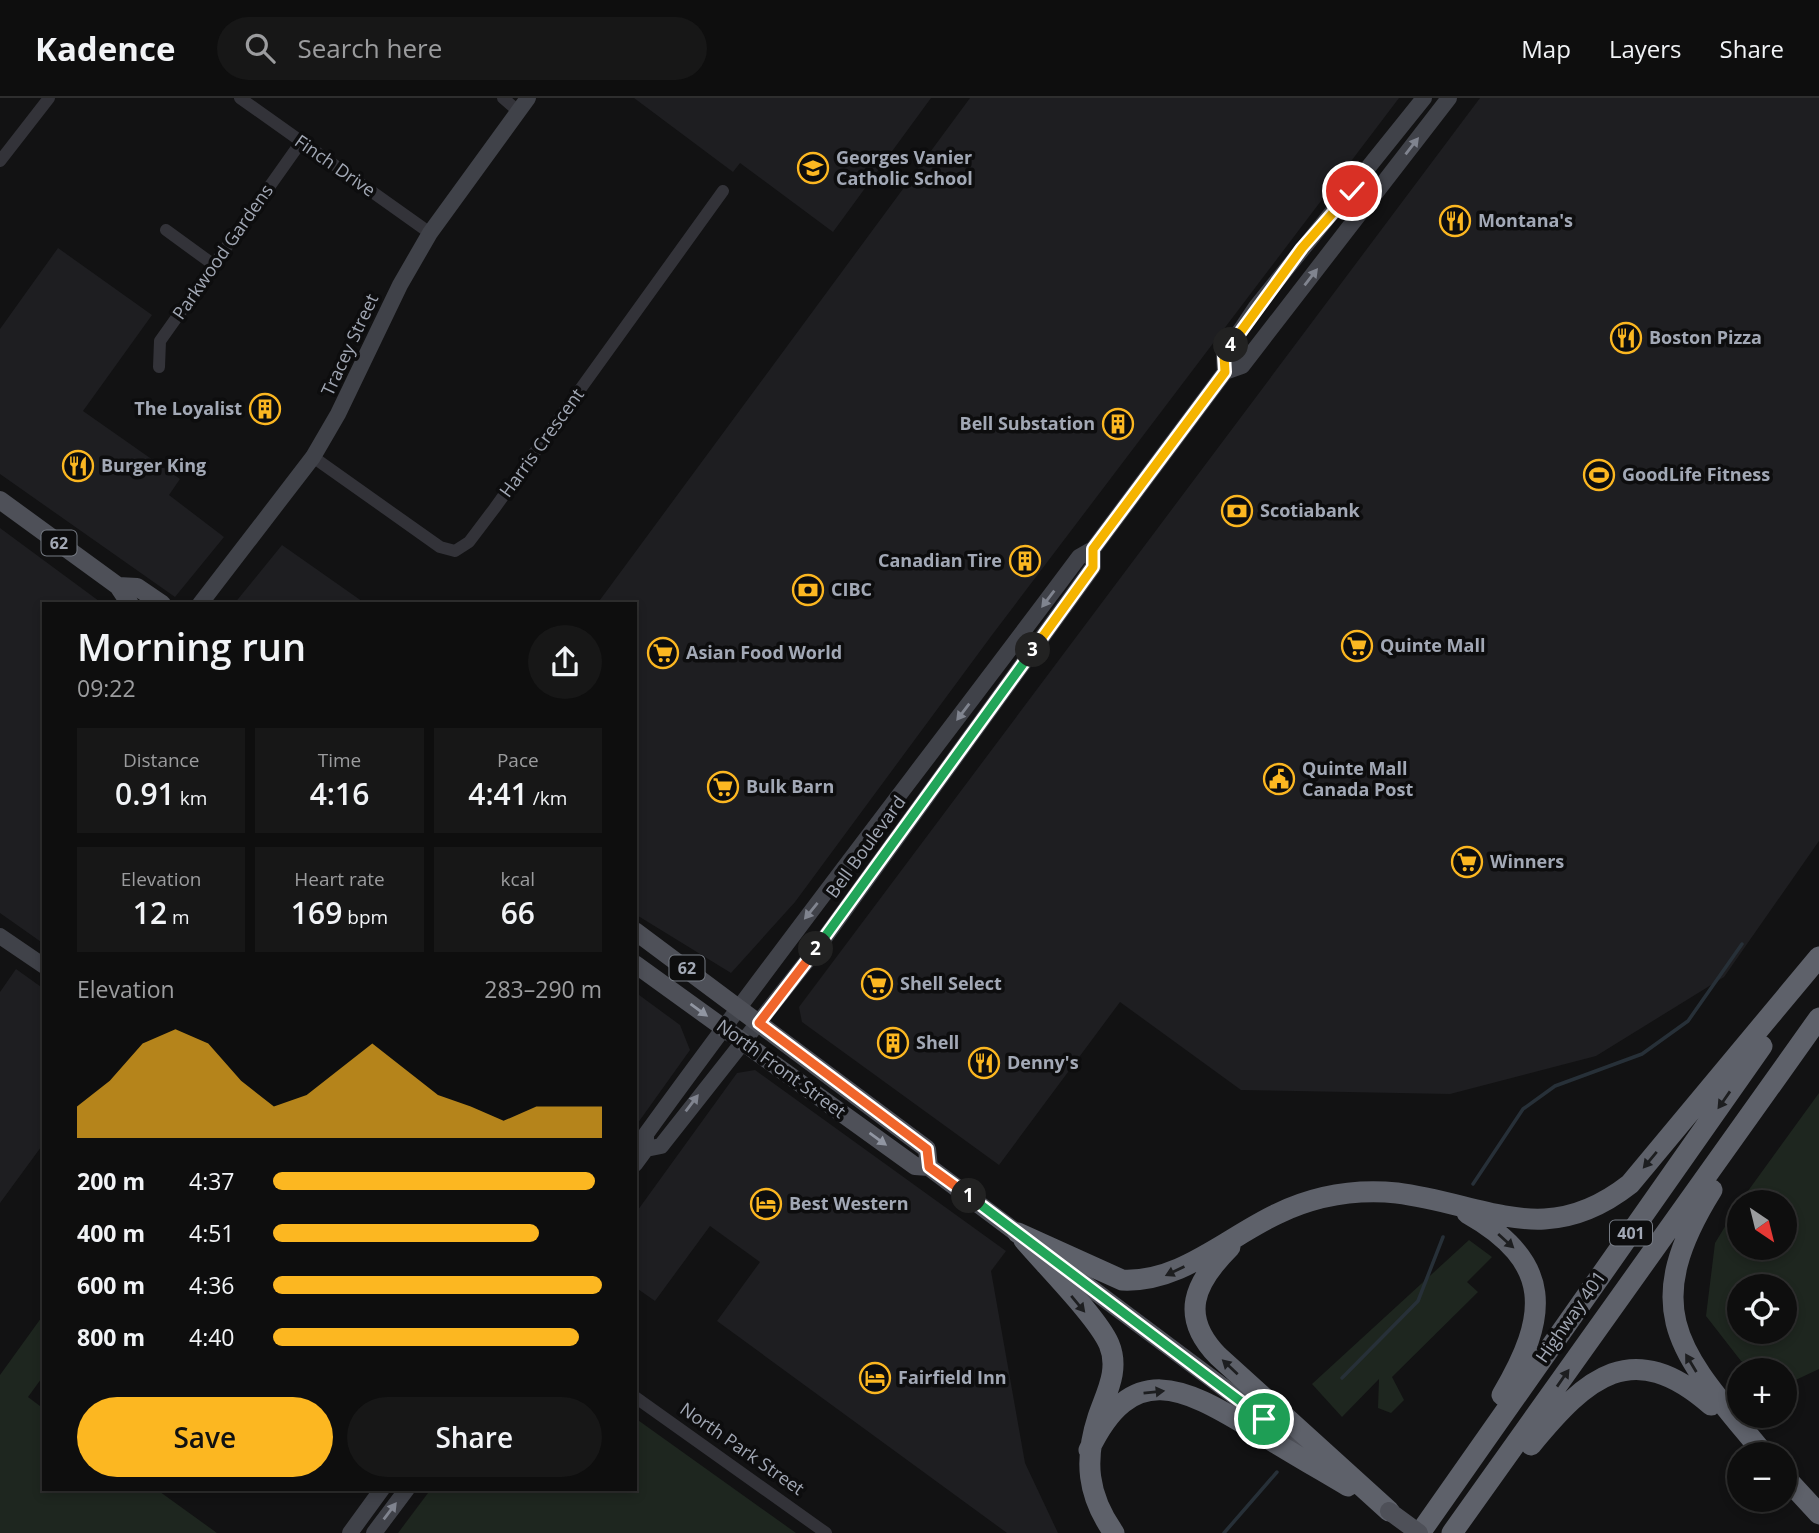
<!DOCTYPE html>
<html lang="en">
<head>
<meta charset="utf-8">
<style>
  :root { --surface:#0e0e0e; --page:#171717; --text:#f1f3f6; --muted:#9b9c9e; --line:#2e2e2e; --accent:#fcb721 }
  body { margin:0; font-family:"Open Sans",sans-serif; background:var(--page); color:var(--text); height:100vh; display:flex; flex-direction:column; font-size:26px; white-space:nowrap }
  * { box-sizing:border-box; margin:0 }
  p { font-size:23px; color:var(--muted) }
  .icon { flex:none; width:38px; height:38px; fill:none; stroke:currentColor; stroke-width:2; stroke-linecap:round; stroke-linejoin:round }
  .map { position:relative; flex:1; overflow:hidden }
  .sheet { position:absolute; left:42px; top:504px; width:595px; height:889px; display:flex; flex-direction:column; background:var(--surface); border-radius:0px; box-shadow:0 4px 10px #0003,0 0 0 2px var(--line) }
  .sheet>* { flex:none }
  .needle { width:46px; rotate:145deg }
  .controls { position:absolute; left:1727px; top:1092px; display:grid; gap:14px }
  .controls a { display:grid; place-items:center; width:70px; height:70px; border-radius:50%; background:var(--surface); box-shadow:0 4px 10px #0003,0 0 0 2px var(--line); font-size:35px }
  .pin { position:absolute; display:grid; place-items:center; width:60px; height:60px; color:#fff; margin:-30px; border:4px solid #fff; border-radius:50%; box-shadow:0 2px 7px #0007 }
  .km { position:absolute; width:35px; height:35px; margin:-18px; border-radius:50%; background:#222; color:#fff; font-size:19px; line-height:35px; text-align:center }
  .round { display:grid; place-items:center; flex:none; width:74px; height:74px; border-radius:37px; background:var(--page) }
  .summary { display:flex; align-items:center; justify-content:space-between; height:119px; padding:0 35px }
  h1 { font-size:38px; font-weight:600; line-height:52px }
  .stats { display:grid; grid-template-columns:repeat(3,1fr); gap:10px; height:119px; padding:7px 35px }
  .stats div { display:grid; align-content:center; border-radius:0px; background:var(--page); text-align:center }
  .stats b { font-size:30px; font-weight:600 }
  .stats small { font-size:19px; font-weight:400 }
  .stats p { font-size:19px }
  .chart { height:196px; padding:14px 35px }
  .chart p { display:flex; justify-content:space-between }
  .chart svg { width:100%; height:126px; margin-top:7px; fill:var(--accent); opacity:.7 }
  .action { display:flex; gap:14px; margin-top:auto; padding:14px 35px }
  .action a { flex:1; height:80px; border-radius:42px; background:var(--accent); color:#111; font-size:28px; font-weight:600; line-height:80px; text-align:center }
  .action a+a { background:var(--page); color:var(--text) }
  ul { padding:0 35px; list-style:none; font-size:23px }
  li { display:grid; grid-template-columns:112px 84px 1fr; align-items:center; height:52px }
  li i { height:18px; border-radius:9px; background:var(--accent) }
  header { display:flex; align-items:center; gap:42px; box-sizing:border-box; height:98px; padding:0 35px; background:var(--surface); border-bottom:2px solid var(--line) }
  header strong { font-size:33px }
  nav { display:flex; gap:38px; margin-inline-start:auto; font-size:24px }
  .search { width:490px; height:63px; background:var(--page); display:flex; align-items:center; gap:18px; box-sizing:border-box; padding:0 24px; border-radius:38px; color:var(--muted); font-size:26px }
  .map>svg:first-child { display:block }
  .built { fill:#1e1e21 }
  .green { fill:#1e261f; fill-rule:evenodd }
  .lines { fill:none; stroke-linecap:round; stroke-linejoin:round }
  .stream { stroke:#273038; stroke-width:3.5 }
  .street { stroke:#333339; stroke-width:12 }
  .secondary { stroke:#404249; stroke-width:16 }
  .primary { stroke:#4e5058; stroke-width:18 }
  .highway { stroke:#5e616a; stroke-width:21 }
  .primary-bridge { stroke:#4e5058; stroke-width:18 }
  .oneway { fill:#80848f }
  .oneway2 { fill:#9196a2 }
  .oneway3 { fill:#1d1e20 }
  .split-1-casing { stroke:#fff; stroke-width:14 }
  .split-2-casing { stroke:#fff; stroke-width:14 }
  .split-3-casing { stroke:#fff; stroke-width:14 }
  .split-4-casing { stroke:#fff; stroke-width:14 }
  .split-5-casing { stroke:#fff; stroke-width:14 }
  .split-1 { stroke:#22a559; stroke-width:9 }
  .split-2 { stroke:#f0652b; stroke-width:9 }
  .split-3 { stroke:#22a559; stroke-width:9 }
  .split-4 { stroke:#f5b400; stroke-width:9 }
  .split-5 { stroke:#f5b400; stroke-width:9 }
  .labels { text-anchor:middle; stroke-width:7; stroke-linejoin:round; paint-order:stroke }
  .shield { fill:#0d0d0e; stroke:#757a83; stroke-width:2 }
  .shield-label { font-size:16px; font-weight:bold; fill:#a2a8b5 }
  .poi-label { font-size:18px; font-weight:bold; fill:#a2a8b5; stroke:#0d0d0e; text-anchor:start }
  .street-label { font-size:18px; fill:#a2a8b5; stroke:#0d0d0e }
</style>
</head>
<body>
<header>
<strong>Kadence</strong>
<div class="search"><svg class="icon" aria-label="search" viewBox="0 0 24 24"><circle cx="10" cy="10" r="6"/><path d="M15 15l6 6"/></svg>Search here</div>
<nav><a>Map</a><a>Layers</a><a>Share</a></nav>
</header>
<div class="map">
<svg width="1819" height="1435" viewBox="0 0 1819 1435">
  <rect width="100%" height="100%" fill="#121213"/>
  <!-- built -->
  <path class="built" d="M634,0H931L833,134L740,65L733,74Z
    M970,0H1399L992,537L795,804L731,875L635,816V506H597Z
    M1480,0H1819V743L1724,879L1596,958L1450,996L1241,992L1120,904L999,1067L802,924L799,909Z
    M58,150L152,217L83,313L180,381L169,397L224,439L175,499L0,376V231Z
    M0,430L103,506H44V846L0,815Z
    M282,447L366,506H234Z
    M16,871L44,891V1045L0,1105V894Z
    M635,894L680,927L690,952L635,1029Z
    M755,972L1006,1153L991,1173L1025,1365L1058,1435H1007L717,1223L760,1164L710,1128L655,1203L635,1189V1116L737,975Z"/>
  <!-- green -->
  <path class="green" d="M1819,995V1271L1785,1287V1272H1755L1741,1263L1706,1218L1715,1145L1740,1104V1150H1785V1104H1740ZM1740,1188H1785V1234H1740Z
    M1469,1142L1492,1159L1467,1184L1478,1194L1392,1279L1404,1302L1391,1315L1378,1310L1379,1281L1342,1319L1312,1286Z
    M44,1216V1277L28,1299L44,1311V1391H156L217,1435H0V1277Z
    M635,1320L796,1435H398L431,1391H635Z"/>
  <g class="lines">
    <!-- stream -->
    <path class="stream" d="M1473,1086L1523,1011L1555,988L1642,956L1688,923L1742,846
      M1342,1280L1418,1203L1443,1139
      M1224,1435L1277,1374"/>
    <!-- street -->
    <path class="street" d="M240,0L430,135
      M503,0L518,13
      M0,63L49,0
      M166,132L214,167
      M159,269L160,243L301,44
      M313,359L440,449L455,453L469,444L494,411L723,93
      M635,1299L826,1435"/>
    <!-- secondary -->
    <path class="secondary" d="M1225,274L1224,257L1256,209L1424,0
      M200,506L313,359L338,316L400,187L430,135L528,0
      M0,838L44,868
      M646,1051L661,1048L818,849L1093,469V451
      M635,1066L646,1051V1036C787,841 935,652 1079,459L1093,451L1225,274L1242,268L1449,0
      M350,1435L382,1391
      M374,1435L407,1391"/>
    <!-- primary -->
    <path class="primary" d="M0,402L118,488L130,506
      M118,488L137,489L162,506
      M635,833L927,1051L929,1069
      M635,866L915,1068L929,1069L1319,1361"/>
    <!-- highway -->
    <path class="highway" d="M1712,1092C1634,1217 1684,1258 1764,1356
      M1467,1115C1554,1164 1549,1218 1502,1297
      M1018,1135L1122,1182C1180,1185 1226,1140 1277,1116C1314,1098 1356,1091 1397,1095C1488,1107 1546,1152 1630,1086L1819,859
      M1024,1142C1046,1168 1097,1219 1109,1246C1120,1272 1106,1295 1098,1319C1084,1362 1087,1397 1114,1435
      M1230,1149C1194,1185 1179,1218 1218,1258L1389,1413
      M1531,1347C1587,1279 1632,1238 1711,1307
      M1089,1352C1132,1262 1183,1289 1251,1330C1283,1350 1316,1369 1348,1388
      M1785,1379L1819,1416
      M1420,1435L1762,948
      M1452,1435L1819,920"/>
    <!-- primary-bridge -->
    <path class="primary-bridge" d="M1389,1413L1419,1435"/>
  </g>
  <!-- one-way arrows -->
  <defs><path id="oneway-solid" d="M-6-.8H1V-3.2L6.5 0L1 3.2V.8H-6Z" transform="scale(1.75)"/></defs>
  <g class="oneway">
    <use href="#oneway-solid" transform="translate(1412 48) rotate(-52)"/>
    <use href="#oneway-solid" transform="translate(1311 179) rotate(-52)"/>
    <use href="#oneway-solid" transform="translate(1048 501) rotate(127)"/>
    <use href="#oneway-solid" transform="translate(963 614) rotate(127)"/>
    <use href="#oneway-solid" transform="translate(811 813) rotate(129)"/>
    <use href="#oneway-solid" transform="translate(692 1005) rotate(-53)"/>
    <use href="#oneway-solid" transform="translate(390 1413) rotate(-53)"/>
  </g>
  <g class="oneway2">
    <use href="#oneway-solid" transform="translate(699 912) rotate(36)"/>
    <use href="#oneway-solid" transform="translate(878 1041) rotate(36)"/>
  </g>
  <g class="oneway3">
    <use href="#oneway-solid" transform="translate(1724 1002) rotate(125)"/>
    <use href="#oneway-solid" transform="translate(1650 1062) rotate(130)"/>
    <use href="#oneway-solid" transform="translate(1506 1143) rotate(42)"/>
    <use href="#oneway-solid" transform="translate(1175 1173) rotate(154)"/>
    <use href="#oneway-solid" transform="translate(1078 1206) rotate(50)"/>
    <use href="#oneway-solid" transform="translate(1691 1265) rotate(-121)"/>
    <use href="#oneway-solid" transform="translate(1230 1269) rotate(-137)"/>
    <use href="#oneway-solid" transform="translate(1563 1280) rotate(-55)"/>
    <use href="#oneway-solid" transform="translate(1154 1294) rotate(-6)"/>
  </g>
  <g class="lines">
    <!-- split-1 casing -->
    <g class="split-1-casing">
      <path id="split-1" d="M969,1098L1264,1321"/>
    </g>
    <!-- split-2 casing -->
    <g class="split-2-casing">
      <path id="split-2" d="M816,851L759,925L927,1051L929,1069L969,1098"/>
    </g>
    <!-- split-3 casing -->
    <g class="split-3-casing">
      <path id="split-3" d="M816,851L1033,552"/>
    </g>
    <!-- split-4 casing -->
    <g class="split-4-casing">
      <path id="split-4" d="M1033,552L1093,469V451L1225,274L1224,257L1231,247"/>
    </g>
    <!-- split-5 casing -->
    <g class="split-5-casing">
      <path id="split-5" d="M1231,247L1302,150L1352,93"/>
    </g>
    <!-- split-1 -->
    <use href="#split-1" class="split-1"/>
    <!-- split-2 -->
    <use href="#split-2" class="split-2"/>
    <!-- split-3 -->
    <use href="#split-3" class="split-3"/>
    <!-- split-4 -->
    <use href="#split-4" class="split-4"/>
    <!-- split-5 -->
    <use href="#split-5" class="split-5"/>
  </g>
  <!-- icons -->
  <defs>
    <g id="school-ring" transform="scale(1.575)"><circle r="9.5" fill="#0d0d0e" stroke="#fcb721" stroke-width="1.5"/><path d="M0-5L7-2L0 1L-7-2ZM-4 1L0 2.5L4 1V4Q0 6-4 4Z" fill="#fcb721"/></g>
    <g id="restaurant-ring" transform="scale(1.575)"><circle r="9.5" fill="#0d0d0e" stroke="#fcb721" stroke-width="1.5"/><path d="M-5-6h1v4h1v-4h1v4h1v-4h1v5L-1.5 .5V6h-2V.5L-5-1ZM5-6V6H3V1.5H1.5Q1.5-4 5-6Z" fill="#fcb721"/></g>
    <g id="building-ring" transform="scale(1.575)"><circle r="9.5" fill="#0d0d0e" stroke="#fcb721" stroke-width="1.5"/><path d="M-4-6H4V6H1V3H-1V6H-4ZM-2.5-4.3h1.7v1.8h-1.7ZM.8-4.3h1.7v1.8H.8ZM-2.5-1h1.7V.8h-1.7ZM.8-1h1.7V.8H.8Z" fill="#fcb721"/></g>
    <g id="stadium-ring" transform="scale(1.575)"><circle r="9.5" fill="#0d0d0e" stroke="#fcb721" stroke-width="1.5"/><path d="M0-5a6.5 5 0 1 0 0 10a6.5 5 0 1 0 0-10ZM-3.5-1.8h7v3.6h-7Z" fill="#fcb721"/></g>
    <g id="bank-ring" transform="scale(1.575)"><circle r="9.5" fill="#0d0d0e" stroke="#fcb721" stroke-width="1.5"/><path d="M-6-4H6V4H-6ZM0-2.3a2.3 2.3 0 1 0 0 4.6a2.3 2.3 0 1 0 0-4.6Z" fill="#fcb721"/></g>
    <g id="supermarket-ring" transform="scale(1.575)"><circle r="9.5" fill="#0d0d0e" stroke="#fcb721" stroke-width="1.5"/><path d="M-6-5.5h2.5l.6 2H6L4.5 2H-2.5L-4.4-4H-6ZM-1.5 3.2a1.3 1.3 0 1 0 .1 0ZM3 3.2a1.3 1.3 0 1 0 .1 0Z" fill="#fcb721"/></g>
    <g id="civic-ring" transform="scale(1.575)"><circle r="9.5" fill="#0d0d0e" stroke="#fcb721" stroke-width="1.5"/><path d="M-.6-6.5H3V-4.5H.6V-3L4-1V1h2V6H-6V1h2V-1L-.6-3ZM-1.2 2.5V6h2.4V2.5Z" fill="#fcb721"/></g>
    <g id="hotel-ring" transform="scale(1.575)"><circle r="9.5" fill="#0d0d0e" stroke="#fcb721" stroke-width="1.5"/><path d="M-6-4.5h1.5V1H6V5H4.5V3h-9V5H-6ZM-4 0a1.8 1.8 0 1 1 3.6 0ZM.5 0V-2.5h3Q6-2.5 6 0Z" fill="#fcb721"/></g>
  </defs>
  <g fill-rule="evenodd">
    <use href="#school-ring" x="813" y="70"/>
    <use href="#restaurant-ring" x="1455" y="123"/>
    <use href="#restaurant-ring" x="1626" y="240"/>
    <use href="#building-ring" x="265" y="311"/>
    <use href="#building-ring" x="1118" y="326"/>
    <use href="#restaurant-ring" x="78" y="368"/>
    <use href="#stadium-ring" x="1599" y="377"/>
    <use href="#bank-ring" x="1237" y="413"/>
    <use href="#building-ring" x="1025" y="463"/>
    <use href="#bank-ring" x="808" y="492"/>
    <use href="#supermarket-ring" x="1357" y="548"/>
    <use href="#supermarket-ring" x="663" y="555"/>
    <use href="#civic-ring" x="1279" y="681"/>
    <use href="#supermarket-ring" x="723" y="689"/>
    <use href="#supermarket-ring" x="1467" y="764"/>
    <use href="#supermarket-ring" x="877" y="886"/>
    <use href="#building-ring" x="893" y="945"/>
    <use href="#restaurant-ring" x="984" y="965"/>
    <use href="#hotel-ring" x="766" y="1106"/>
    <use href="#hotel-ring" x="875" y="1280"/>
  </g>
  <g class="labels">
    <!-- shield labels -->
    <g class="shield">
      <rect x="41.5" y="432.5" width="35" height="25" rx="5"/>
      <rect x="669.5" y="857.5" width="35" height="25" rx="5"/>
      <rect x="1610" y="1122.5" width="42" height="25" rx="5"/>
    </g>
    <g class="shield-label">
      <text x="59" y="451">62</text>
      <text x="687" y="876">62</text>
      <text x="1631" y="1141">401</text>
    </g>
    <!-- poi labels -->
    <g class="poi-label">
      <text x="836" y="66">Georges Vanier<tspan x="836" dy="21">Catholic School</tspan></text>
      <text x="1478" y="129">Montana's</text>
      <text x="1649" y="246">Boston Pizza</text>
      <text x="242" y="317" text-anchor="end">The Loyalist</text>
      <text x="1095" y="332" text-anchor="end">Bell Substation</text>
      <text x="101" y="374">Burger King</text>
      <text x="1622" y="383">GoodLife Fitness</text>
      <text x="1260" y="419">Scotiabank</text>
      <text x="1002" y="469" text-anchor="end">Canadian Tire</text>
      <text x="831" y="498">CIBC</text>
      <text x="1380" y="554">Quinte Mall</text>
      <text x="686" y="561">Asian Food World</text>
      <text x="1302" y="677">Quinte Mall<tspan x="1302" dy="21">Canada Post</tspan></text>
      <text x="746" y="695">Bulk Barn</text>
      <text x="1490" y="770">Winners</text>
      <text x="900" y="892">Shell Select</text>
      <text x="916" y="951">Shell</text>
      <text x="1007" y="971">Denny's</text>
      <text x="789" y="1112">Best Western</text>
      <text x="898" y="1286">Fairfield Inn</text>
    </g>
    <!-- street labels -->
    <g class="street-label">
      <text transform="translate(335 68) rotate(35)" y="6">Finch Drive</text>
      <text transform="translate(223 154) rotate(-55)" y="6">Parkwood Gardens</text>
      <text transform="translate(350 247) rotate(-65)" y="6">Tracey Street</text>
      <text transform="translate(542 345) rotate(-54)" y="6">Harris Crescent</text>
      <text transform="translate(866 749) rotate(-54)" y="6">Bell Boulevard</text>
      <text transform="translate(781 971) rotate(36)" y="6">North Front Street</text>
      <text transform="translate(1571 1219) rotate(-55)" y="6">Highway 401</text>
      <text transform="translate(742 1351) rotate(35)" y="6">North Park Street</text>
    </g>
  </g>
</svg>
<div class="controls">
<a><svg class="needle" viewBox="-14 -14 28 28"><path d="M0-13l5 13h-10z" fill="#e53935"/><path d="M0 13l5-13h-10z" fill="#9b9c9e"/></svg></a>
<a><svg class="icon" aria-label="locate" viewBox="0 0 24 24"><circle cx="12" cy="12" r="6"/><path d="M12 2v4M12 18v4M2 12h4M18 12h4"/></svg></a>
<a>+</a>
<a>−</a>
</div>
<div class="pin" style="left:1264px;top:1321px;background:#1e9e55"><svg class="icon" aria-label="arrive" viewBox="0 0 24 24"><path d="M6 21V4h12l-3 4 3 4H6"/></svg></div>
<div class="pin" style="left:1352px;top:93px;background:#d93025"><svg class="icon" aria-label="check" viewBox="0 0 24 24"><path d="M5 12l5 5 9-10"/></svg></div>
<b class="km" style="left:969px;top:1098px">1</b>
<b class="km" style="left:816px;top:851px">2</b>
<b class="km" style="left:1033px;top:552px">3</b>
<b class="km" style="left:1231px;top:247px">4</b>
<section class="sheet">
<div class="summary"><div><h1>Morning run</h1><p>09:22</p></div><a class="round"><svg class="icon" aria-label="share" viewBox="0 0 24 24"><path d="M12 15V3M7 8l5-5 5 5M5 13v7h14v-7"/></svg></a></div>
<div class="stats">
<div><p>Distance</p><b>0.91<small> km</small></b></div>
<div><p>Time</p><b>4:16</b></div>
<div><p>Pace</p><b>4:41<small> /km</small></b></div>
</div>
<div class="stats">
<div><p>Elevation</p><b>12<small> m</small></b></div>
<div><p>Heart rate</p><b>169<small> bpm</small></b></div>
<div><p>kcal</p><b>66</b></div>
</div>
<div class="chart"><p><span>Elevation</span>283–290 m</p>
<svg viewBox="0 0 160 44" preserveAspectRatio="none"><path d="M0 44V33L10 24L20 11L30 6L40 11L50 24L60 33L70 29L80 20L90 11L100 20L110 29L120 33L130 38L140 33L150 33L160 33V44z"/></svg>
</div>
<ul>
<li><b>200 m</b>4:37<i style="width:98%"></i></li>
<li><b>400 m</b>4:51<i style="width:81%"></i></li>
<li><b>600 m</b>4:36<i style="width:100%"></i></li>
<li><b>800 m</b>4:40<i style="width:93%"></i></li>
</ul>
<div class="action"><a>Save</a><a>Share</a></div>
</section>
</div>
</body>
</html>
